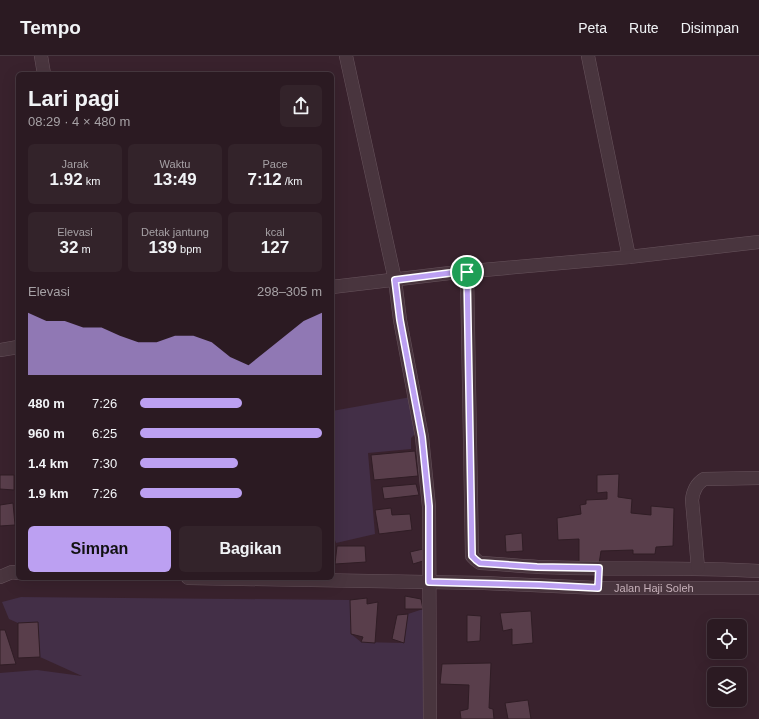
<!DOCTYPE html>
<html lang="id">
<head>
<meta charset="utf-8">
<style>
  :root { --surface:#2b1a22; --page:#33232a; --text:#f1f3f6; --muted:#a6a1a5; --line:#473840; --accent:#bca0f2 }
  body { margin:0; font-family:Helvetica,sans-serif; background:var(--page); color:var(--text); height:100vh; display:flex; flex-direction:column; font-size:15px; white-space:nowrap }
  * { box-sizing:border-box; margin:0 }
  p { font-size:13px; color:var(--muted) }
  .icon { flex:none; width:22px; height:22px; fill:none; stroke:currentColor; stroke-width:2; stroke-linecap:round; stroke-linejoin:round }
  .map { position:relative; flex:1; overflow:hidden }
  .panel { position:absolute; left:16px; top:16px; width:318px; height:508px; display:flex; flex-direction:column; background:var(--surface); border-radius:6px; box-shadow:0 4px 16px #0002,0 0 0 1px var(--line) }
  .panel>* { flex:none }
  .controls { position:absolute; left:707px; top:563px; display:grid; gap:8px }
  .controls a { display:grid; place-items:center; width:40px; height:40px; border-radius:6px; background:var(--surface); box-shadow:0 4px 16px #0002,0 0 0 1px var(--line); font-size:20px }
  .pin { position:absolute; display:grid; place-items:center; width:34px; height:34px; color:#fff; margin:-17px; border:2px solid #fff; border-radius:50%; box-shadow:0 1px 4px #0007 }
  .round { display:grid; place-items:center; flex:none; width:42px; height:42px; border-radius:6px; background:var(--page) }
  .head { display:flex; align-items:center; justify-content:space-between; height:68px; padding:0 12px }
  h1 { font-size:22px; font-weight:700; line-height:30px }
  .figures { display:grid; grid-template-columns:repeat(3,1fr); gap:6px; height:68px; padding:4px 12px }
  .figures div { display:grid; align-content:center; border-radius:6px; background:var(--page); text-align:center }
  .figures b { font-size:17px; font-weight:700 }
  .figures small { font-size:11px; font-weight:400 }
  .figures p { font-size:11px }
  .chart { height:112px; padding:8px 12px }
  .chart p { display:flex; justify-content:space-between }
  .chart svg { width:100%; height:72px; margin-top:4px; fill:var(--accent); opacity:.7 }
  .primary-button { display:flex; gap:8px; margin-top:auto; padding:8px 12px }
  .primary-button a { flex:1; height:46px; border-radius:6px; background:var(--accent); color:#111; font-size:16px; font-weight:700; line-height:46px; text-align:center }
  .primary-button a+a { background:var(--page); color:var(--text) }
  ul { padding:0 12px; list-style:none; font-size:13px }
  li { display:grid; grid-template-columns:64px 48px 1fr; align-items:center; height:30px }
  li i { height:10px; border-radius:5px; background:var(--accent) }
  header { display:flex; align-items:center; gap:24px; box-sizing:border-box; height:56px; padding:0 20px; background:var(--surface); border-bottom:1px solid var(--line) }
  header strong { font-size:19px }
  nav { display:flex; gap:22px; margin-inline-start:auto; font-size:14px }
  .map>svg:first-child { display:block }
  .green { fill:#432f47 }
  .building { fill:#593e4b; stroke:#301d25 }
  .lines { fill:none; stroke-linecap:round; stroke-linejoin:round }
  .street-casing { stroke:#67535c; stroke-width:14 }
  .street { stroke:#49353e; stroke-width:13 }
  .route-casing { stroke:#fff; stroke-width:8 }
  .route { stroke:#bca0f2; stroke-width:5 }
  .labels { text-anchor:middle; stroke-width:4; stroke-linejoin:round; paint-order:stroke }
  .street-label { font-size:11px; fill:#c6b0b9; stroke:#2e1b23 }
</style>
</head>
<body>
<header>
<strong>Tempo</strong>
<nav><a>Peta</a><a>Rute</a><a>Disimpan</a></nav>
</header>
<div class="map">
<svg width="759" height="663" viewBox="0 0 759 663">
  <rect width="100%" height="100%" fill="#39222d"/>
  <!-- green -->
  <path class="green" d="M411,341L416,377L411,382V393L368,397L375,478L336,487L332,475V355Z
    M21,541L351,544V578L361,586L404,587L408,558L423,553V663H0V617L37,614L82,620L40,601L38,566L18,567L9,563L2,546Z"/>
  <!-- building -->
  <path class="building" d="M415,395L418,420L374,424L371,399Z
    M619,418L618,441L632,443L631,457L651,459V450L674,452L673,490L656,491L655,498H633V494L601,495L599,508L579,509V483L558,484L557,462L581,458L580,449L586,448V444L607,443V436L597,437V419Z
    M0,419H14V434L0,433Z
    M416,428L419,439L384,443L382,431Z
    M13,447L15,469L0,470V449Z
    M391,452L392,459L410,458L412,474L379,478L375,454Z
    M522,477L523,495L506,496L505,479Z
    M337,490H365L366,506L335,508Z
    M423,493V505L413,508L410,496Z
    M405,540L421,543L423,553H405Z
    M367,542V548L378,546L375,587L361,586L363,581L351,578L350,544Z
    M531,555L533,587L512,589V573L503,575L500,557Z
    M408,558L404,587L392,583L397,559Z
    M467,559L481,560L480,585L467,586Z
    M38,566L40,601L18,602V567Z
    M0,574H5L16,608L0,609Z
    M491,607L489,652L493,653L494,663H461L460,655L468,653L469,629L440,628L442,608Z
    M528,644L531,663H508L505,647Z"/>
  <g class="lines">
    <!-- street casing -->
    <g class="street-casing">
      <g id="street">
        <path d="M41,0L44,18"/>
        <path d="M346,0L395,224L400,264L422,381L429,451L430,663"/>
        <path d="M588,0L629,201"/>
        <path d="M467,216L472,500L476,504L480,507C500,508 519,510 538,511C612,514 685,511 759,515"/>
        <path d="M332,231L450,217L629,201L759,186"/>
        <path d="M0,294L18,291"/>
        <path d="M698,512L692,444C693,435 696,428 704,423L759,422"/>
        <path d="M0,521L12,516L18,517"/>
        <path id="s1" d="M188,522L484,527L598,532H759"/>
      </g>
    </g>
    <!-- street -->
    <use href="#street" class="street"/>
  </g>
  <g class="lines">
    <!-- route casing -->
    <g class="route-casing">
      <path id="route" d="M467,216L472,500L476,504L480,507L537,511L599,512L598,532L539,529L429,526V450L422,381L400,264L395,224L450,217Z"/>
    </g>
    <!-- route -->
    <use href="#route" class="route"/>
  </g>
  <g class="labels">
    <!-- street labels -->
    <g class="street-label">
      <text dy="4" stroke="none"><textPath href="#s1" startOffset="466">Jalan Haji Soleh</textPath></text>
    </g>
  </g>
</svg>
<div class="controls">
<a><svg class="icon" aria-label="locate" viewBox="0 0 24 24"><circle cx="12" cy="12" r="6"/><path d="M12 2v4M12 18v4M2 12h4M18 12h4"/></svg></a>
<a><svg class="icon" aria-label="layers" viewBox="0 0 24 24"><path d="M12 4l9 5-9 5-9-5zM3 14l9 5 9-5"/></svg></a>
</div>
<div class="pin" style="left:467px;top:216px;background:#1e9e55"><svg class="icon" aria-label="arrive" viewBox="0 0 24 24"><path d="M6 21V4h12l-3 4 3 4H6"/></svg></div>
<section class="panel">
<div class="head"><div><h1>Lari pagi</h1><p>08:29 · 4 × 480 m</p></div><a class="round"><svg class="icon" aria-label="share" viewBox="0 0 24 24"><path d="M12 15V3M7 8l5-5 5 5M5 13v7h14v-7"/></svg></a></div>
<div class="figures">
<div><p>Jarak</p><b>1.92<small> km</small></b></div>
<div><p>Waktu</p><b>13:49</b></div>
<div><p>Pace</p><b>7:12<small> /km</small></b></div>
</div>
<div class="figures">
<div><p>Elevasi</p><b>32<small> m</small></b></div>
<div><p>Detak jantung</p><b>139<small> bpm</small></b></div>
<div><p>kcal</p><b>127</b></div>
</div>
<div class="chart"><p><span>Elevasi</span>298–305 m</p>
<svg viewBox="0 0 160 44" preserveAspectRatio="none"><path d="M0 44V6L10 11L20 11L30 15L40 15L50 20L60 24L70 24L80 20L90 20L100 24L110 33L120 38L130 29L140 20L150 11L160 6V44z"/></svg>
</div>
<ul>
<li><b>480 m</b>7:26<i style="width:56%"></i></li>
<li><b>960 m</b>6:25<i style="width:100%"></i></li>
<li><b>1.4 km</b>7:30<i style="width:54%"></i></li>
<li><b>1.9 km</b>7:26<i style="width:56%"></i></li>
</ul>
<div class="primary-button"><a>Simpan</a><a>Bagikan</a></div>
</section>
</div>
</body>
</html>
